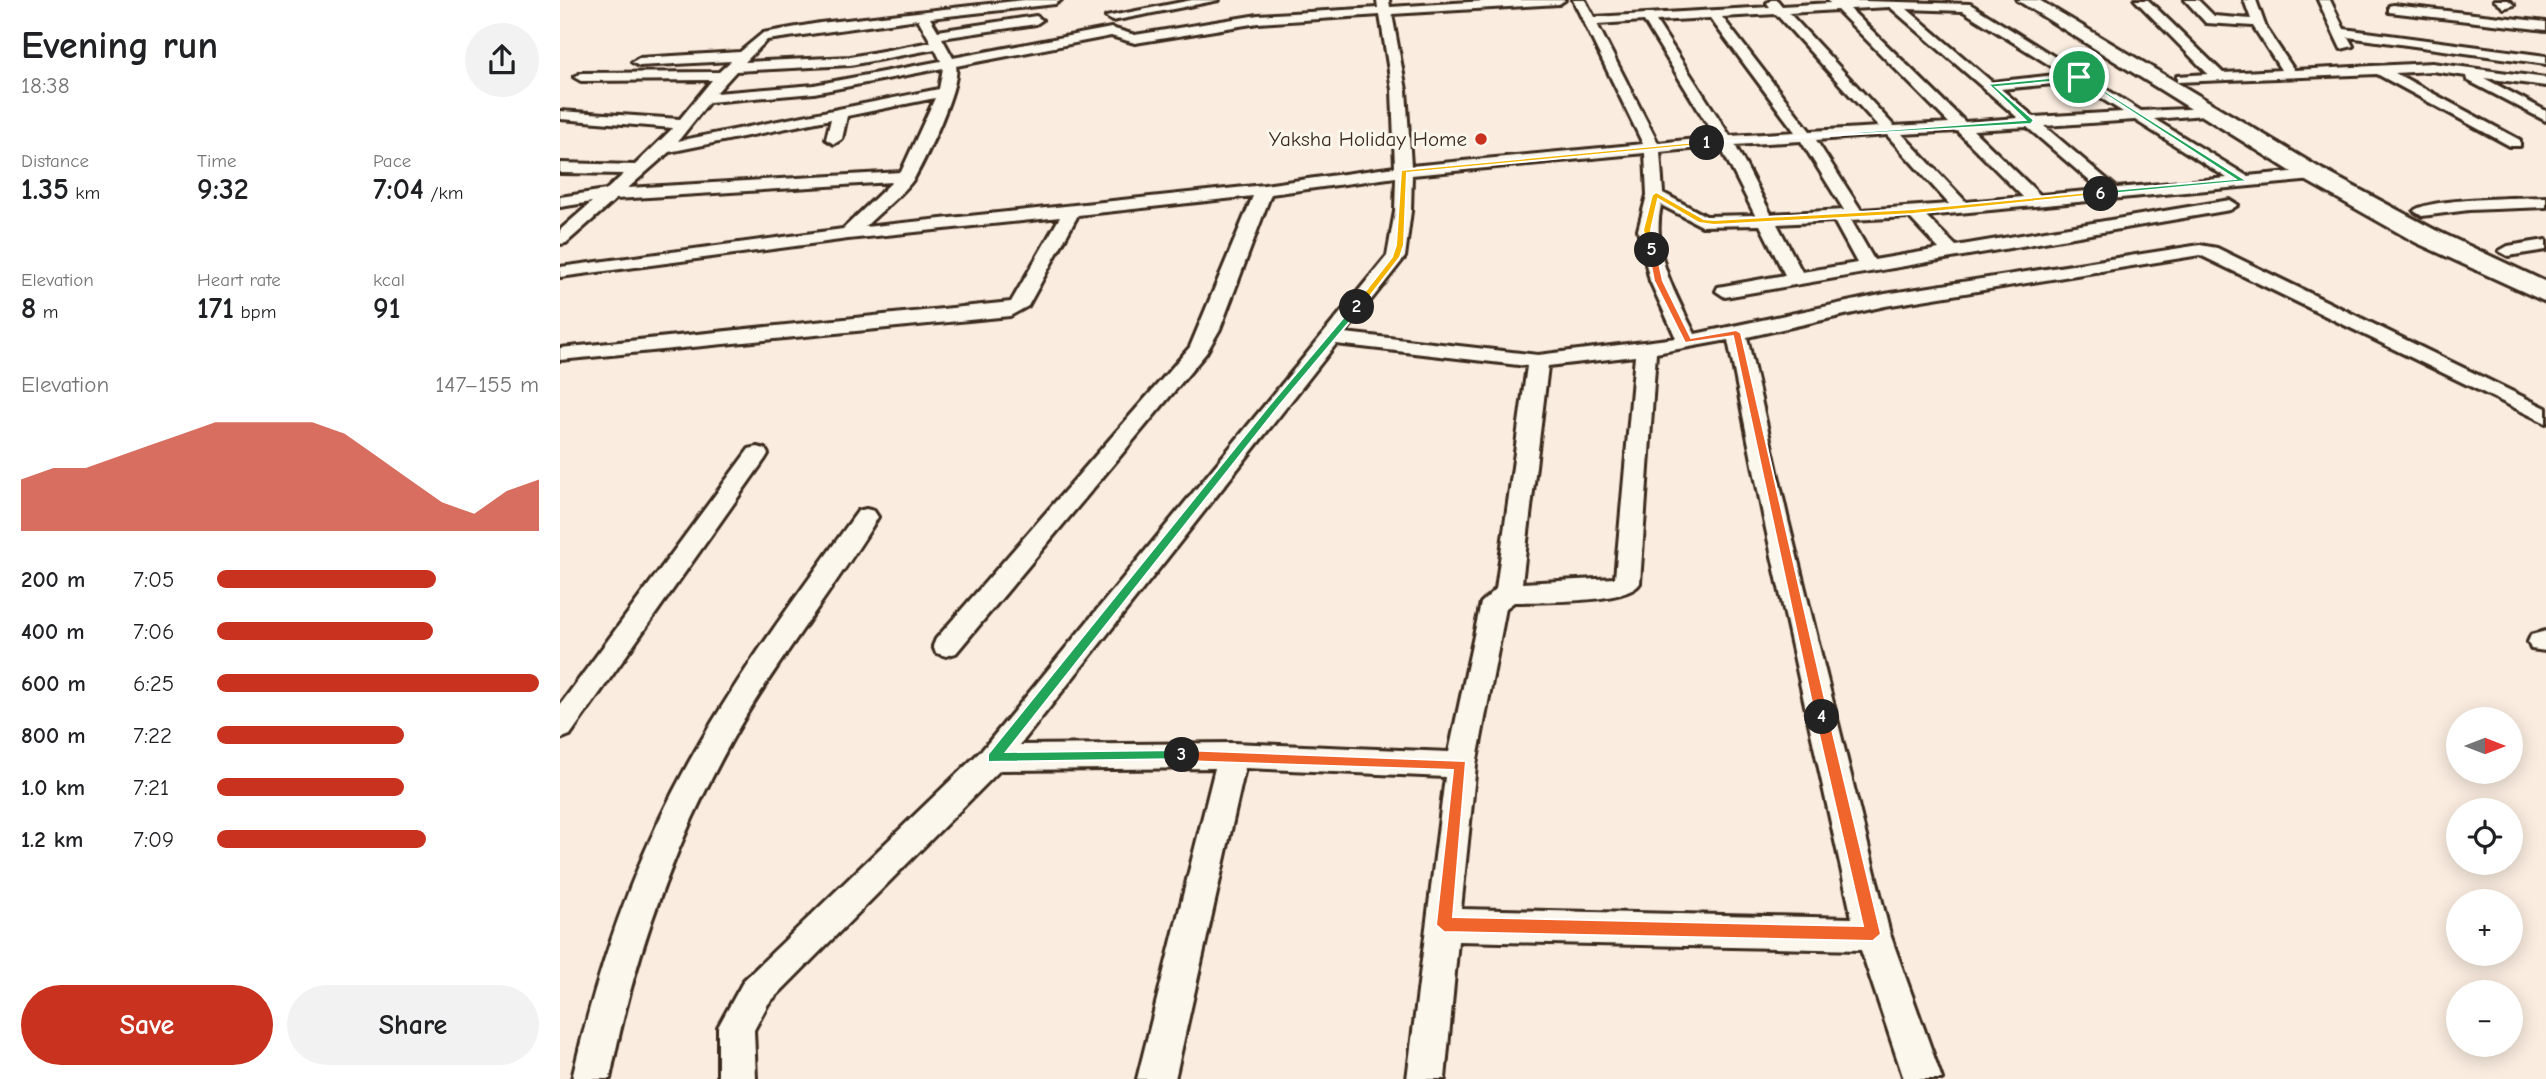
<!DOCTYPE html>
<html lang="en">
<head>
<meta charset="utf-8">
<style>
  :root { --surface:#fff; --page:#f2f2f2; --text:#202124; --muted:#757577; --accent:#c8321e }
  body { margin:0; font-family:"Comic Neue",sans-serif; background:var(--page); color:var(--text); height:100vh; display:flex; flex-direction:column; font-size:26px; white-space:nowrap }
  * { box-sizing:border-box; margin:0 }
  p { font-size:23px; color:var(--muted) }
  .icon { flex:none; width:38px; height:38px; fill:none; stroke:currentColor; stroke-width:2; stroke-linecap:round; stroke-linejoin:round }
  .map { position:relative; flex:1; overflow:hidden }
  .side { display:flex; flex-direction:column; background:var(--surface); width:560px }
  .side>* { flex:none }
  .needle { width:46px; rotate:90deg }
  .fabs { position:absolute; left:1886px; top:707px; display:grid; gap:14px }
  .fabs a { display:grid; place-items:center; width:77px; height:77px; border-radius:50%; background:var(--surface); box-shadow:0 4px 18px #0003; font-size:35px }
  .pin { position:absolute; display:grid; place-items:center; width:60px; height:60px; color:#fff; margin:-30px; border:4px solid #fff; border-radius:50%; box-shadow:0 2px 7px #0007 }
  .km { position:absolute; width:35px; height:35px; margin:-18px; border-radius:50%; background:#222; color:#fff; font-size:19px; line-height:35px; text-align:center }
  .round { display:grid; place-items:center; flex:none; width:74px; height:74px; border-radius:37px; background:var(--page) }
  .headline { display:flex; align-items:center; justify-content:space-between; height:119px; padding:0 21px }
  h1 { font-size:38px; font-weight:600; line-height:52px }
  .metrics { display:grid; grid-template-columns:repeat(3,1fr); gap:10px; height:119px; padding:7px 21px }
  .metrics div { display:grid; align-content:center }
  .metrics b { font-size:30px; font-weight:600 }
  .metrics small { font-size:19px; font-weight:400 }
  .metrics p { font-size:19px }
  .chart { height:196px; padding:14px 21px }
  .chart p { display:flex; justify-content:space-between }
  .chart svg { width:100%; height:126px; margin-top:7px; fill:var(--accent); opacity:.7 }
  .action { display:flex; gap:14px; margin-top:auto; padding:14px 21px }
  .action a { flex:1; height:80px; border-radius:42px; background:var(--accent); color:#fff; font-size:28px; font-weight:600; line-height:80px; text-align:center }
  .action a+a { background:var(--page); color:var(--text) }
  ul { padding:0 21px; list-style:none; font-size:23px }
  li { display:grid; grid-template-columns:112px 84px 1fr; align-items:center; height:52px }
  li i { height:18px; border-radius:9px; background:var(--accent) }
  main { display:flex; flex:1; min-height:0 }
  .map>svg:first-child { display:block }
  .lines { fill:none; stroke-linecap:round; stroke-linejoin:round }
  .street-casing { stroke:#3b2a1e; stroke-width:6 }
  .highway-casing { stroke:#3b2a1e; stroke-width:6 }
  .street { fill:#fbf7ec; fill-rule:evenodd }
  .highway { fill:#fbf7ec; fill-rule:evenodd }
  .split-1 { fill:#22a559; stroke:#fff; stroke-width:2 }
  .split-2 { fill:#f5b400; stroke:#fff; stroke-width:2 }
  .split-3 { fill:#22a559; stroke:#fff; stroke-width:2 }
  .split-4 { fill:#f0652b; stroke:#fff; stroke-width:2 }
  .split-5 { fill:#f0652b; stroke:#fff; stroke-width:2 }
  .split-6 { fill:#f5b400; stroke:#fff; stroke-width:2 }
  .split-7 { fill:#22a559; stroke:#fff; stroke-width:2 }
  .poi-dot { fill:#c8321e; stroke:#fbf7ec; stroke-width:2.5 }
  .labels { text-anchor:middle; stroke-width:6; stroke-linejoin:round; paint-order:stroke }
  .far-poi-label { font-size:21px; fill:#3b2a1e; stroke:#fbf7ec; text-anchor:end }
</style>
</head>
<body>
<main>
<section class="side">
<div class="headline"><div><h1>Evening run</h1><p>18:38</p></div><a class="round"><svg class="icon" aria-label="share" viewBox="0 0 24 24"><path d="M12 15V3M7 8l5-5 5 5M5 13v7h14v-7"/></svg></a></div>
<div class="metrics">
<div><p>Distance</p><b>1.35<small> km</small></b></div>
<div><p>Time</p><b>9:32</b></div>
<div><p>Pace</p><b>7:04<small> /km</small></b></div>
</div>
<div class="metrics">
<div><p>Elevation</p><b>8<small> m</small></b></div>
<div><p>Heart rate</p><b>171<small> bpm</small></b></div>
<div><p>kcal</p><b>91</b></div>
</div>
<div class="chart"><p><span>Elevation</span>147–155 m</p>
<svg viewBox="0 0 160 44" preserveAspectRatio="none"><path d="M0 44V26L10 22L20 22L30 18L40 14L50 10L60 6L70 6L80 6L90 6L100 10L110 18L120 26L130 34L140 38L150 30L160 26V44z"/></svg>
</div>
<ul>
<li><b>200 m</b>7:05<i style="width:68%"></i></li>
<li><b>400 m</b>7:06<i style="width:67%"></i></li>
<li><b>600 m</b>6:25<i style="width:100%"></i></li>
<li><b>800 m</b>7:22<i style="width:58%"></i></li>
<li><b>1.0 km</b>7:21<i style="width:58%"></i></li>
<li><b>1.2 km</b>7:09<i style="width:65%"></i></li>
</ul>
<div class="action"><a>Save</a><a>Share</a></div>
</section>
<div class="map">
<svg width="1986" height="1079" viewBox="0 0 1986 1079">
  <rect width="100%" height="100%" fill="#faecdf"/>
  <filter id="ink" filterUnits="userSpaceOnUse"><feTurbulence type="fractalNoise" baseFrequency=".0143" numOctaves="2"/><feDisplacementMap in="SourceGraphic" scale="14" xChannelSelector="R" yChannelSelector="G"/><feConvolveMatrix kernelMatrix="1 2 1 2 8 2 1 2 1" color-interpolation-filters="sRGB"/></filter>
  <g filter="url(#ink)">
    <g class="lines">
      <!-- street casing -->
      <g class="street-casing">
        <path id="street" d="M464,0H501L495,4L370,18L378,31L476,16L482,20L476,24L382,38L393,58L551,28L575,35L698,15L818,8L817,0H829L830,7L942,0H1005L999,4L832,14L846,90L851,166L1083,144L1013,0H1025L1034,17L1210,7L1207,3L1211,0H1217L1222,6L1270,3L1268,0L1410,4L1581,111L1650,108L1652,111L1645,115L1594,119L1687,176L1754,170L1762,175L1754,180L1366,216L1396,246L1670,200L1678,205L1670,210L1165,297L1156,291L1158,287L1225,275L1200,225L1142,226L1101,205C1091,253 1114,292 1135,334L1325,294L1640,245L1657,248L1986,408V423L1640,255L1325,306L1187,337L1228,520L1330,934L1382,1079H1344L1301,950L898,941L885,1079H847L885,777L685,768L615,1079H577L655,768L440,770L208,1004L194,1030L196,1079H158V1027L184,980L423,749L827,256L835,211L836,177L711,194L660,329L646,353L396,653L386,656L376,653L373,646L376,639L630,347L693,196L518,215L468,306L450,316L0,360V348L451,302L500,217L288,239L0,277V267L283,229L332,182L56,199L6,243L0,244V230L32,202L0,207V197L46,190L64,174L0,173V163L75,165L113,128L0,119V111L120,119L152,80L21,81L14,77L21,73L159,72L171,61L79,66L72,62L79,58L180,52L203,33L260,23ZM1330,7L1458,118L1405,122L1290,9ZM1347,9L1403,11L1504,74L1432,82ZM1277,10L1389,123L1334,126L1229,13ZM1216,14L1319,127L1250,131L1162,17ZM820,15L832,90L835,167L704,185L305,227C320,211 343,195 355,177C366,158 401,84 396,66L551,36L575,43L698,23ZM1150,18L1235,132L1170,136L1096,21ZM358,19L371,42L290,57L185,62L207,40ZM1084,21L1155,137L1098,143L1037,24ZM375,49L381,61L254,85L156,93L176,71L290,65ZM383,68L379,89L118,141L149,102L254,93ZM1515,82L1563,112L1474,117L1441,89ZM375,98L341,172L68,188L109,152L271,119L266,139L274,144L282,139L287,116ZM1575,120L1667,178L1557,188L1484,126ZM1467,127L1540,190L1480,195L1413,130ZM1397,131L1463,197L1406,202L1342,134ZM1327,135L1389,204L1301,210L1256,140ZM1241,141L1284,210L1211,214L1175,145ZM1160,146L1195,215L1146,216L1103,193L1100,152ZM1085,153L1087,195L1078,230L1090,281L1116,338L978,355L785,333L845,257L851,211L852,175ZM1349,217L1379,249L1314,260L1291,220ZM1274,221L1297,263L1242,272L1217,224ZM1168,340L1204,520L1292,918L901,909L916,765L946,608L954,602C979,601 1068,604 1080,583L1096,353ZM776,344L967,366L936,589L921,603L889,752L673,743L460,745ZM1075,356L1055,578L962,583L988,366Z
          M632,0H659L552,21L546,17Z
          M1575,0H1588L1663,73L1721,70L1693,26L1646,23L1625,0H1638L1654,16L1691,19L1684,0H1696L1706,28L1734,70L1872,63L1986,78V86L1924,78L1986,111V121L1907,80L1906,76L1872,71L1835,73L1960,140V146H1950L1817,74L1617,82V76L1648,74Z
          M1758,0H1770L1784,29L1986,56V64L1788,37L1793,46L1781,49Z
          M1934,0H1948L1954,5L1944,8Z
          M1833,5L1986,22V30L1829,12V6Z
          M1986,197V207L1909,210L1862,216L1854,211C1866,198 1963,198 1986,197Z
          M1986,240V250L1948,256L1939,251L1948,246Z
          M197,447L205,449L208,454L205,459L10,735L0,739V705L189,449Z
          M306,509L314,511L318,517C277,584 229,645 188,712C120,826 75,949 50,1079H12C37,969 74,861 129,762C178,674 239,593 298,511Z
          M1986,631V651L1971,649L1968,642L1971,635Z"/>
      </g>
      <!-- highway casing -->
      <g class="highway-casing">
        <path id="highway" d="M1457,0H1479L1763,170L1875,230L1986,282V302L1855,242L1745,180Z"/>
      </g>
      <!-- street -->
      <use href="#street" class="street"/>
      <!-- highway -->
      <use href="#highway" class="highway"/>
    </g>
  </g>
  <!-- split-1 -->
  <path class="split-1" d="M1519,75L1521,79L1436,87L1474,120L1471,124L1143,143L1465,120L1428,84Z"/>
  <!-- split-2 -->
  <path class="split-2" d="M1147,141L1149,144L847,173L844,245L840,257L800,309L793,307L832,257L836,245L841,170Z"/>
  <!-- split-3 -->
  <path class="split-3" d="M794,305L802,307L719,406L446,752L622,750L627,751V759L428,762V754L712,402Z"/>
  <!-- split-4 -->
  <path class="split-4" d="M1262,712L1269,717L1321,934L1313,941L884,932L876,925L893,770L622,761L616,755L622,750L906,761L893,917L1303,926L1255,717Z"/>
  <!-- split-5 -->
  <path class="split-5" d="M1092,248L1096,250L1103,281L1131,338L1176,330L1181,333L1269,717L1267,721H1257L1255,717L1173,336L1125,343L1094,281L1088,250Z"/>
  <!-- split-6 -->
  <path class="split-6" d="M1096,192L1144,219L1154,220L1353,209L1541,191L1545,194L1353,214L1154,225L1139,223L1098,199L1091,230L1096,250L1092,253L1088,250L1083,230L1092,195Z"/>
  <!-- split-7 -->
  <path class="split-7" d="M1517,76H1521L1687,181L1538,195L1541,191L1675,179Z"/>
  <!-- markers -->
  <circle class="poi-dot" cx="921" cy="139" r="7"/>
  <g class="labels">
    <!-- far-poi labels -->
    <g class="far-poi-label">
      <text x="907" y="146">Yaksha Holiday Home</text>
    </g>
  </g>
</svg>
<div class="fabs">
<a><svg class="needle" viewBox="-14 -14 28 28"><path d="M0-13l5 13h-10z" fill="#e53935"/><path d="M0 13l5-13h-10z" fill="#757577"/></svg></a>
<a><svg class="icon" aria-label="locate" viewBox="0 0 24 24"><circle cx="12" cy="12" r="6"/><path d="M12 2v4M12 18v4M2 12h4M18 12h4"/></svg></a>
<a>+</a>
<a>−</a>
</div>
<div class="pin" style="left:1519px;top:77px;background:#1e9e55"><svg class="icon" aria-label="arrive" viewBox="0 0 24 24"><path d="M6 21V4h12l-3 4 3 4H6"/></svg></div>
<b class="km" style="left:1147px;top:143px">1</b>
<b class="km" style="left:797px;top:307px">2</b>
<b class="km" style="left:622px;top:755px">3</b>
<b class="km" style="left:1262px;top:717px">4</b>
<b class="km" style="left:1092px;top:250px">5</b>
<b class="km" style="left:1541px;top:194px">6</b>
</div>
</main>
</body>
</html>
